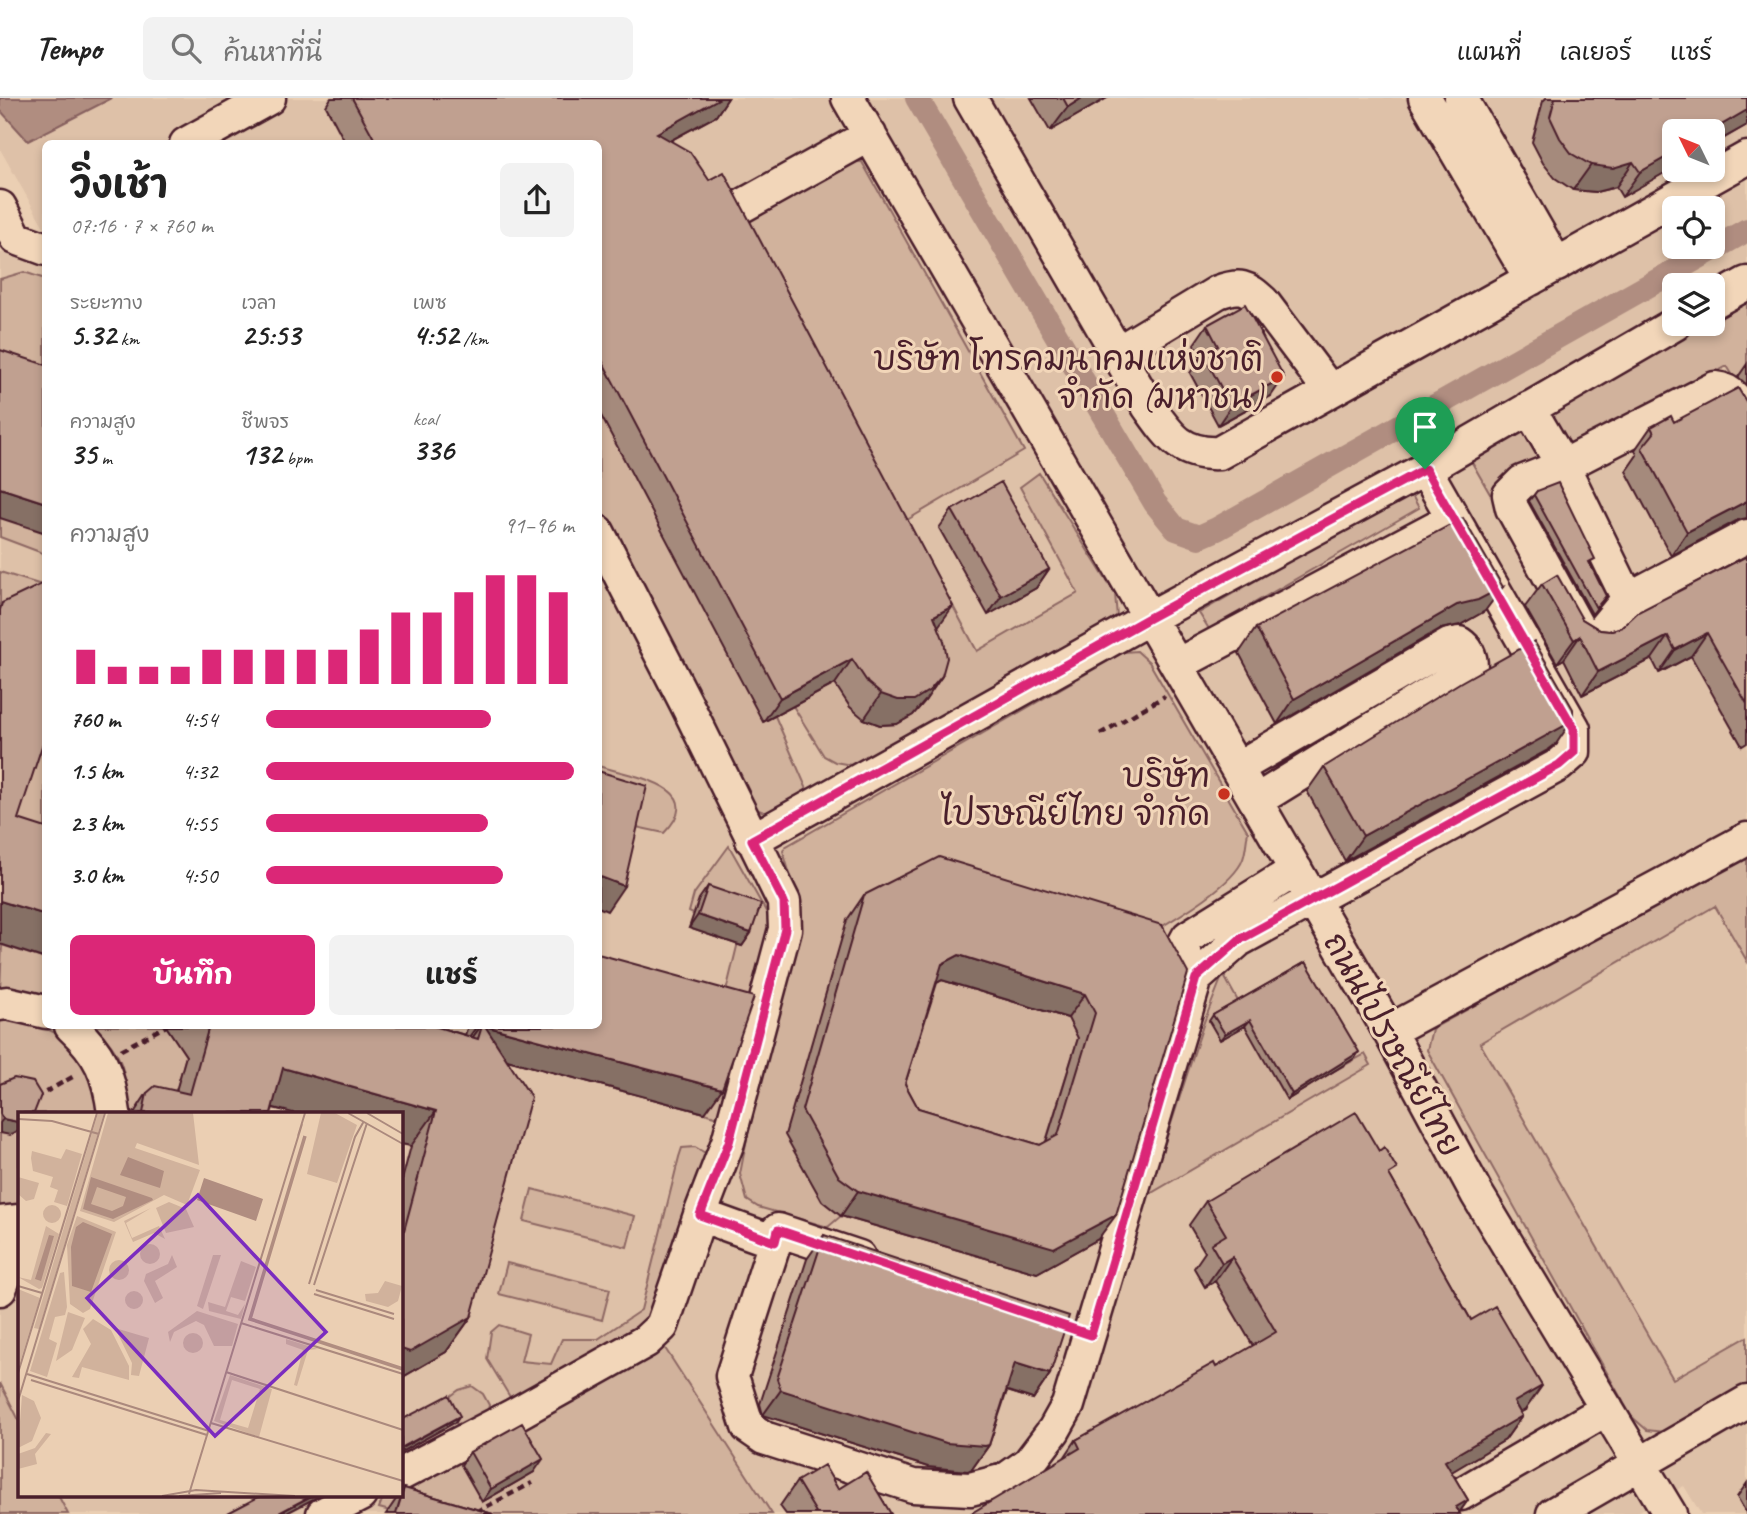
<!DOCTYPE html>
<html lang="th">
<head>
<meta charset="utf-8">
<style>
  :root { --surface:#fff; --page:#f2f2f2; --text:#222; --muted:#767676; --line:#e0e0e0; --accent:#db2777 }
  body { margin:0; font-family:Caveat,"Playpen Sans Thai",sans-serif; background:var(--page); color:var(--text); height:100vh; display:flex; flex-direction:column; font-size:26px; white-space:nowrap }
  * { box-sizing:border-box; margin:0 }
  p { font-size:23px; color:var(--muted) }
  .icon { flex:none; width:38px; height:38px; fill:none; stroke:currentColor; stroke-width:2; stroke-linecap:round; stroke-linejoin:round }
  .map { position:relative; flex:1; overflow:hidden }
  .side { position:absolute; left:42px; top:42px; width:560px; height:889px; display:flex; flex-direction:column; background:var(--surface); border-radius:10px; box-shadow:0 4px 10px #0003 }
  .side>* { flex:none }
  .needle { width:46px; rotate:313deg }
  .buttons { position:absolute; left:1662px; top:21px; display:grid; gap:14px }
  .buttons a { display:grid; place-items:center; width:63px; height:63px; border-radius:10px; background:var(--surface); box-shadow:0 4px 10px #0003; font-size:35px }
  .pin { position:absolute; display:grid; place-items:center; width:60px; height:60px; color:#fff; margin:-72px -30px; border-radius:50% 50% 50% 0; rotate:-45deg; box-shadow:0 0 7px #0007 }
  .pin .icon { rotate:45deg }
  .round { display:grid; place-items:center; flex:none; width:74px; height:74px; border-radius:10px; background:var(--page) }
  .overview { display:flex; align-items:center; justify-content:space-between; height:119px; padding:0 28px }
  h1 { font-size:38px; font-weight:700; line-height:52px }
  .metrics { display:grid; grid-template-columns:repeat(3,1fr); gap:10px; height:119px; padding:7px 28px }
  .metrics div { display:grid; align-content:center }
  .metrics b { font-size:30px; font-weight:700 }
  .metrics small { font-size:19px; font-weight:400 }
  .metrics p { font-size:19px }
  .chart { height:196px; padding:14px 28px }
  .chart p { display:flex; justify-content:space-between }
  .chart svg { width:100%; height:126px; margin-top:7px; stroke:var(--accent); stroke-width:6 }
  .cta { display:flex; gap:14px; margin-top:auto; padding:14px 28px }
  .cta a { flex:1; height:80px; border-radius:10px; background:var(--accent); color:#fff; font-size:28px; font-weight:700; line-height:80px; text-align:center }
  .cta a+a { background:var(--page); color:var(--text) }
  ul { padding:0 28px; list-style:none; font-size:23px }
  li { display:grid; grid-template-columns:112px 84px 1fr; align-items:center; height:52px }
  li i { height:18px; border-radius:9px; background:var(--accent) }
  header { display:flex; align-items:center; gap:42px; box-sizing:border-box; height:98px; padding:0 35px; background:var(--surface); border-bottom:2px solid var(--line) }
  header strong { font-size:33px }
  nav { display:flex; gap:38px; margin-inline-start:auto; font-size:24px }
  .search { width:490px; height:63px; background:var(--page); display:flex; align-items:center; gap:18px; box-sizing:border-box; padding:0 24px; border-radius:10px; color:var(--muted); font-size:26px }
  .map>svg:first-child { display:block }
  .built { fill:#dec1a8; fill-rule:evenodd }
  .green { fill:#d1b29c; stroke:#8e6864; stroke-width:2 }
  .water { fill:#b08d80; stroke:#87615e; stroke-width:2 }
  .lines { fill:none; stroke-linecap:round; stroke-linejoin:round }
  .canal { stroke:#b08d80; stroke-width:24 }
  .minor-casing { stroke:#4a1f2b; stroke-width:37 }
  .path { stroke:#4a1f2b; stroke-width:4.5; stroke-dasharray:7 5; stroke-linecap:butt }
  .minor { stroke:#f2d6b9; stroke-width:32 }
  .wall { fill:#a58a7c; stroke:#4a1f2b; stroke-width:2; fill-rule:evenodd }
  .shaded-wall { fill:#867065; stroke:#4a1f2b; stroke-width:2 }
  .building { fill:#c0a090; stroke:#4a1f2b; stroke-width:2; fill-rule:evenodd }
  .route-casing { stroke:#fff; stroke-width:14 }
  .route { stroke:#db2777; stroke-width:9 }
  .poi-dot { fill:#c8321e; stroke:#f2d6b9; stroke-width:2.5 }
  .labels { text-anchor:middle; stroke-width:6; stroke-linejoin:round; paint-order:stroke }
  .poi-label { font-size:33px; fill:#4a1f2b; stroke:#f2d6b9; text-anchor:end }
  .street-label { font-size:33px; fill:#4a1f2b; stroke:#f2d6b9 }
  .inset-river { fill:none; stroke:#b08d80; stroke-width:3.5 }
  .inset-road { fill:none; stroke:#ab897d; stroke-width:2 }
  .view { fill:#7b2cbf; fill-opacity:0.15; stroke:#7b2cbf; stroke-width:3.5 }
  .inset-edge { fill:none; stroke:#4a1f2b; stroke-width:3.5 }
</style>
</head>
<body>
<header>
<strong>Tempo</strong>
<div class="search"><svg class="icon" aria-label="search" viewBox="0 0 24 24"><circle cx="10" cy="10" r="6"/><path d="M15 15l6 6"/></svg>ค้นหาที่นี่</div>
<nav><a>แผนที่</a><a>เลเยอร์</a><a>แชร์</a></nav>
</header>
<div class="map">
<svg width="1747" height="1416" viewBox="0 0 1747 1416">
  <rect width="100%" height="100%" fill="#ebcfb3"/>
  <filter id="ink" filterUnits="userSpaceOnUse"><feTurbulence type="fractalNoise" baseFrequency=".0143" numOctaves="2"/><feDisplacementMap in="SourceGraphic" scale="14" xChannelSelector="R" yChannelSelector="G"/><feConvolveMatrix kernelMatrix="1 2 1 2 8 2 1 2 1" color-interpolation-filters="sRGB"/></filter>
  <g filter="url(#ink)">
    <!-- built -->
    <path class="built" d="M0,0H1747V1416H1701L1684,1388L1634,1416H0V156L45,133L46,928H598V46H46L45,131L0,51ZM1675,33H1713V72H1675ZM1675,110H1713V149H1675ZM1675,187H1713V226H1675ZM19,1015H401V1397H19Z"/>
    <!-- green -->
    <path class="green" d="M840,63L862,64L1024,353L907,422L977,553L1078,495L1020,389L1039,375L1115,496L1117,519L862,669L835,664L824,658L793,608L728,129Z
      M24,174L45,181V456L0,439V181Z
      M1747,202V300L1727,268L1577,351L1561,346L1544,315L1705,226H1713V221Z
      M598,306L775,618L809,696L767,715L750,709L599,421Z
      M1524,328L1545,363L1490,396L1470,361Z
      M1410,394L1419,410L1209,531L1199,515Z
      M0,474L45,488L0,530Z
      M1137,553L1149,564L1248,734C1246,743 1246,753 1243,761C1232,791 1158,830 1131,847L922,784L841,1118L828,1129L758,1109L747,1102L740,1076L747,1040L797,845L798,804L783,753L785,749L1124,554Z
      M45,610V773L0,734Z
      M598,668C631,678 711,688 664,735L627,727L599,702Z
      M729,748L777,833L719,1019L697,1013L739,840L689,814L694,796Z
      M1747,756V863L1715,808L1480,945L1673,1281L1747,1239V1287L1664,1334L1647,1332L1631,1318L1427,952L1432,931Z
      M2,847L45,861V903L0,891Z
      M1223,876L1290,997L1365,956L1371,967L1148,1097L1204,924Z
      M942,882L1068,920L1078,940L1040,1062L888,1011L925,891Z
      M14,921C43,928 74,938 88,966C96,980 97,1000 101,1015H19V1110H0V922Z
      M94,928H166L186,958L170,1015H125C128,975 123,956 94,928Z
      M695,1049L707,1056L653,1230L513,1304L487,1261L491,1234L499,1227L528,1236L521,1263L551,1266L562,1241H598L641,1212L679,1059L682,1050Z
      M532,1091L635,1118L627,1149L524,1123Z
      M507,1165L610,1191L602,1222L499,1196Z
      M661,1244L772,1416H401L379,1410L384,1397H401V1388Z
      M0,1285L19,1322V1397H58L68,1416H0Z
      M472,1288L483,1296L489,1307L487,1317L460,1332L444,1303L459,1292Z"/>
    <!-- water -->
    <path class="water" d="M0,0H112L28,43L0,12Z"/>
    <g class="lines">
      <!-- canal -->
      <path class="canal" d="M917,0L1155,405L1176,431L1199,439L1217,431L1747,132"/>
      <!-- minor casing -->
      <g class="minor-casing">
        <path id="minor" d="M848,0L1389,933L1477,1096L1670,1416
          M970,0L1148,308C1169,337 1180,357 1219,355L1747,60
          M1425,0L1531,181
          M1461,0L1557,167
          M186,46L269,0
          M742,108L870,37
          M0,109L16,140L46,151
          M1713,204L1747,185
          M1117,255L1218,194C1240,186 1246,188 1263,204L1330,293
          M1529,310L1563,368L1628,501
          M1747,322C1739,306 1734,292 1715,290L1563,368L1522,384L1509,397L1512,410L1578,530L1588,538L1600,535L1628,501L1747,438
          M1177,567L1453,420
          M1237,670L1449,547L1459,545C1468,551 1471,558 1471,569L1463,575L1256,703
          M752,742L1149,520L1425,371L1675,226
          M1196,880L1182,850L1188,839L1296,772
          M0,906L7,905L46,914
          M71,928C100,955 109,976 114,1015
          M1389,933L1747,741
          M700,1117L775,1144L778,1132L859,1159
          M0,1125L19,1123
          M775,1144L732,1278L748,1329L764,1340L913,1388L970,1391L1005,1382L1029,1365L1054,1332L1068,1307L1196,880L1239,842L1559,667L1574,654V631L1425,371
          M0,1191L19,1142
          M401,1376L514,1317L646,1243L662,1228L700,1117L728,1044L785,831L784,804L686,605L598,434
          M1461,1396L1607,1311
          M323,1416L360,1397
          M1553,1416L1747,1304"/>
      </g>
      <!-- path -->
      <path class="path" d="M1100,636L1165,598
        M121,952L166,928
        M35,1000L76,977
        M18,1032L19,1034
        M482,1416L480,1412L532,1385"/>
      <!-- minor -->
      <use href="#minor" class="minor"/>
    </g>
    <!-- wall -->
    <path class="wall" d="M331,0H728L716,18L671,42L938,528L942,578L925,603L913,617L897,626L880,627L864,621L850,609L835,586L763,624L598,312V46H346L326,8Z
      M1031,0H1107L1050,33Z
      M1546,0H1747V27L1622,99L1616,89L1596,94L1573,92L1555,80L1543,65L1532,44L1543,3Z
      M1207,227L1271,298L1218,327L1190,275L1201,259L1194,246Z
      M1747,266V287L1738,279Z
      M1674,324L1747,420L1738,422L1671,458L1626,373L1637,357L1635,352L1651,329Z
      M1537,393L1591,467L1606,498L1592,516L1529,403Z
      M952,412L1049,471L1036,490L988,517L939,430Z
      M1747,458V645L1742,648L1691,558L1659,575L1652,561L1582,597L1564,561L1557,565L1525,509L1542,486L1582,521L1600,532L1609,533L1622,529Z
      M1485,513L1460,527L1440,531L1277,626L1239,555L1256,530Z
      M1556,646L1548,652L1345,763L1307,693L1324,669Z
      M708,788L751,835L742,848L689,830L699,801Z
      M864,797L1162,827L1098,1141L1037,1175L841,1118L822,1103L785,1037L847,822ZM942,882L1068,920L1078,940L1046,1044L1040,1047L918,1010L905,986L937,885Z
      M1306,864L1355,960L1287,1002L1245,928L1220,942L1209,923L1213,917Z
      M166,928H434L465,937L468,928H598L705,1015L507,962L471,1219L446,1254L401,1280V1086L411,1048L401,1046V1015H293L273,1010L271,1015H134L147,995L176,993L186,958Z
      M1391,1080L1471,1222L1525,1312L1520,1314L1522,1318L1505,1342L1451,1374L1468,1402L1459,1415L1064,1360L1076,1342L1216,1269L1253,1248L1215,1183L1205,1189L1194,1170L1205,1154L1189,1127L1206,1103Z
      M824,1137L1050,1276L1033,1301L1007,1293L989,1347L972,1371L968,1373L928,1369L763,1317L760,1306L807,1161Z
      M470,1354L534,1374L482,1404L461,1367Z
      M797,1383L838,1391L891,1416H786L780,1408Z
      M1747,1385V1416L1737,1399Z
      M404,1390L493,1416H386L399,1397H401V1394Z"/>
    <!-- shaded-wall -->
    <path class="shaded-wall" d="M720,0H728L716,18L640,59L657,35Z
      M1082,0H1107L1050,33L1068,9Z
      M1747,12V27L1713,46V33H1711Z
      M1675,54V69L1622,99L1640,74Z
      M1633,64L1616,89L1596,94L1573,92L1591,67Z
      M1284,279L1271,298L1218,327L1231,308Z
      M0,390L46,405V435L0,420Z
      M1747,403V420L1738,422L1671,458L1687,434Z
      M1049,471L1036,490L988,517L1001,498Z
      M1503,489L1485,513L1460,527L1440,531L1277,626L1294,601L1457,507Z
      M953,508L935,533L934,518Z
      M1707,535L1691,558L1659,575L1675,552Z
      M1580,538L1564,561L1557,565L1574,542Z
      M1668,538L1652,561L1582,597L1598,574Z
      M852,561L835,586L763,624L780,600Z
      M942,578L925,603L913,617L897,626L880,627L864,621L881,596Z
      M1573,621L1556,646L1548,652L1345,763L1363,738Z
      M598,778L624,788L607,813L598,809Z
      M0,803L46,817V861L0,846Z
      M698,817L751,835L742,848L689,830Z
      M959,857L1085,896L1068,920L942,882L925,891L942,866Z
      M1250,922L1245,928L1220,942L1225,936Z
      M477,928H481L464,951L461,950Z
      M484,928L722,991L705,1015L470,952L478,941Z
      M1359,954L1355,960L1287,1002L1292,996Z
      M283,970L436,1013L411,1048L401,1046V1015H293L259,1006Z
      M3,1021L19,1024V1032L10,1037L0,1035V1025Z
      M858,1093L1116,1117L1098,1141L1037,1175L841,1118Z
      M1232,1159L1215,1183L1205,1189L1222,1165Z
      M471,1219L446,1254L401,1280V1251Z
      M1015,1265L1050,1276L1033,1301L998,1290Z
      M1542,1288L1525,1312L1497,1328L1514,1304Z
      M781,1292L989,1347L972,1371L968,1373L928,1369L763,1317Z
      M460,1318L456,1324L401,1354V1350Z
      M1522,1318L1505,1342L1428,1388L1445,1363Z
      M543,1361L534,1374L482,1404L491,1391Z
      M313,1397H321L285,1416H277Z
      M1468,1402L1458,1416L1456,1409Z"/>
    <!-- building -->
    <path class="building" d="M352,0H720L657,35L690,54L709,82L724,74L953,508L934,518L944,543L947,560L942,578L930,592L914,602H898L881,596L868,585L852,561L780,600L598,255V46H377Z
      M1063,0H1082L1068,9Z
      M1555,0H1747V12L1711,33H1675V54L1640,74L1633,64L1613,70L1591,67L1572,56L1560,40L1550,19Z
      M1245,206L1284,279L1231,308L1203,256L1218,248L1207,227Z
      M0,252L46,267V405L0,390Z
      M1738,290L1747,305V403L1687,434L1642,350L1654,335L1651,329L1671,318L1674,324Z
      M1001,384L1049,471L1001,498L952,412Z
      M1558,385L1595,461L1589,464L1606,498L1596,510L1534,397L1537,393Z
      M1463,420L1503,489L1478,502L1457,507L1294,601L1256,530Z
      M1747,458V606L1707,535L1675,552L1668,538L1598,574L1580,538L1574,542L1542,486L1557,477L1582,521L1600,532L1609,533L1622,529L1638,514Z
      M46,484V636L18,721L46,730V817L0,803V512L2,505Z
      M1534,543L1573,611V621L1566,627L1363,738L1324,669L1461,584Z
      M598,673L647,688L624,788L598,778Z
      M939,759L1162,827L1188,875L1116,1117L1054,1150L858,1093L839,1079L802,1012L864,797ZM959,857L1085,896L1095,915L1058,1037L1040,1047L918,1010L905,986L942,866Z
      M708,788L761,806L751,835L698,817Z
      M598,856L754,899L722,991L485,928H598Z
      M1306,864L1359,954L1292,996L1250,922L1225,936L1213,917Z
      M209,928H434L478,941L482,928H485L531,999L471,1219L410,1254L401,1251V1144L436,1013L283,970L271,1015H143L147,995L155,988L190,996Z
      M14,980L33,984L41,997L34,1015H19L18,1024L3,1021L0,1016V986Z
      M1356,1014L1379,1053L1384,1049L1397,1071L1389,1076L1471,1222L1495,1208L1542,1288L1514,1304L1522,1318L1445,1363L1468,1402L1456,1409L1460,1416H970L1080,1350L1076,1342L1214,1265L1216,1269L1276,1234L1232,1159L1222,1165L1211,1146L1226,1137L1206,1103Z
      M824,1137L1069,1218L1050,1276L1015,1265L989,1347L985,1348L946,1345L781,1292L777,1281Z
      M449,1297L460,1318L401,1350V1322Z
      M522,1325L543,1361L491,1391L470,1354Z
      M824,1367L838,1391L866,1374L891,1416H817L797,1383Z
      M404,1390L493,1416H396Z
      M262,1397H313L277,1416H226Z"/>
  </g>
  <g class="lines" filter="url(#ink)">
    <!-- route casing -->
    <g class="route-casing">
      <path id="route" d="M1425,371L1574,631V654L1559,667L1239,842L1196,880L1091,1237L778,1132L775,1144L700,1117L729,1044L785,831L784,804L752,742L1149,520Z"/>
    </g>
    <!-- route -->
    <use href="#route" class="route"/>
  </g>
  <!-- markers -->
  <g class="poi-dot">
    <circle cx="1277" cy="279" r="7"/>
    <circle cx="1224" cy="696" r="7"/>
  </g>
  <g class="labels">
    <!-- poi labels -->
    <g class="poi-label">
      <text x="1263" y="272">บริษัท โทรคมนาคมแห่งชาติ<tspan x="1263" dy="38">จำกัด (มหาชน)</tspan></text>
      <text x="1210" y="689">บริษัท<tspan x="1210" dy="38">ไปรษณีย์ไทย จำกัด</tspan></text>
    </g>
    <!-- street labels -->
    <g class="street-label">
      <text transform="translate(1394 946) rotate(61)" y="12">ถนนไปรษณีย์ไทย</text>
    </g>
  </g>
  <!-- overview -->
  <g transform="translate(18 1014)">
    <rect width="385" height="385" fill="#ebcfb3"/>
    <path d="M80,1H86L21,217L16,216ZM90,1H175L181,53L119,31L117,36L182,58L169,93L146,83L96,110L62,99ZM303,1H317L339,13L319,71L289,62ZM48,37L64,42L49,94L36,90L40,78L32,75L35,65L15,59L13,46L14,39L43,47ZM0,65L21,71L16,87L8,89L0,82ZM151,90L168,97L176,115L148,121L138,96ZM25 102a9 9 0 1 1 18 0a9 9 0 1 1-18 0ZM133,96L108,111L114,126L141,114L147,127L136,121L115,130L106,109ZM59,104L98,120L72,197L65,201L52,192L49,133ZM28,114L41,122L24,176L21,177L0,165L13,168ZM122 142a10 10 0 1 1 20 0a10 10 0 1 1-20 0ZM154,143L159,155L137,169L145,186L137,191L126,169L128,162L150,152ZM195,143H203L185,197L179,194ZM91 158a10 10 0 1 1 20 0a10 10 0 1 1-20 0ZM223,149L238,155L227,189L213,185L208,199L220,203L227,192L223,207L191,199L190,190L207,195ZM46,160L49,195L47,203L37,205L31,227L39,231L29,265L12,259L42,161ZM367,169L384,174L380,189L370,195L348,189L347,182L360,181ZM0,177L22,186L0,257ZM107 188a9 9 0 1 1 18 0a9 9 0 1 1-18 0ZM179,199L220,212L214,234H196L186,213L178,209L156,220L152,230L150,220ZM50,200L67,206L54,238L38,249ZM75,207L93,218L111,254V268L64,255L61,266L54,265L73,232L65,217ZM97,216L131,226L121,264L113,263L114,251ZM165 231a10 10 0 1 1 20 0a10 10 0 1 1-20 0ZM268,227L300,237L290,238L279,274L276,273L285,238L268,232ZM212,263L254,277L241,325L196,309ZM214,268L242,277L230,316L202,308ZM4,283L16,289L23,306L14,329L0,336ZM28,321L33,322L17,342L19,352L0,357V342L17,336Z" fill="#d1b29c" fill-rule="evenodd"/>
    <path d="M110,45L146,59L142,76L102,63ZM73,65L134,86L135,88L95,107L65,97ZM79,75L108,85L105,94L94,99L73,92ZM186,66L245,87L238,109L179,88ZM65,110L94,122L73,180L54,174L53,135L58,115ZM31,123L36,124L23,169L17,167Z" fill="#b08d80" fill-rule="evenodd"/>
    <path class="inset-river" d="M287,24L232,207L385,257"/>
    <path class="inset-road" d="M330,1L385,32M349,1L385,22M0,7L34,9L81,22M280,24L287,1M291,172L337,25L346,9M296,173L349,11M0,174L24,181M298,178L376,202M296,182L376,207M223,211L385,262M208,260L385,318M0,261L79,1M9,262L191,319M13,268L189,323M0,289L87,1M193,311L385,369M171,382L284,12M144,384L178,378L277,384M161,384L203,381"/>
    <path class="view" d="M180,83L308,220L197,324L69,186Z"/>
    <rect width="385" height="385" class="inset-edge"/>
  </g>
</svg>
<div class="buttons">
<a><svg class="needle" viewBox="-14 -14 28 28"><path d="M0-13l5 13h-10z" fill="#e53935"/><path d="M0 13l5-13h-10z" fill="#767676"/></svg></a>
<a><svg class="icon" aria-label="locate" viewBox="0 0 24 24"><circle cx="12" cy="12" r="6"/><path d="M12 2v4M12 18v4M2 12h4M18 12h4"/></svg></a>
<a><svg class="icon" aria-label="layers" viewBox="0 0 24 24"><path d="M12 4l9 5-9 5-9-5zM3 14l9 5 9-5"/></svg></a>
</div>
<div class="pin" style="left:1425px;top:371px;background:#1e9e55"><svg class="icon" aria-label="arrive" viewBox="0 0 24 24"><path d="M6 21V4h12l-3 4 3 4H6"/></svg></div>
<section class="side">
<div class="overview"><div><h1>วิ่งเช้า</h1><p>07:16 · 7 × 760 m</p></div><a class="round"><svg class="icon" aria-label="share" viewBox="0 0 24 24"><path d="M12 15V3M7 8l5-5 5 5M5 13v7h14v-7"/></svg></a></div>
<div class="metrics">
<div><p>ระยะทาง</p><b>5.32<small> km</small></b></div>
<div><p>เวลา</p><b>25:53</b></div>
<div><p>เพซ</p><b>4:52<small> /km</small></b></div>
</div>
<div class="metrics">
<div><p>ความสูง</p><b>35<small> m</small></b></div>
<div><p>ชีพจร</p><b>132<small> bpm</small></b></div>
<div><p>kcal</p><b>336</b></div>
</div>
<div class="chart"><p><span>ความสูง</span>91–96 m</p>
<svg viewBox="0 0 160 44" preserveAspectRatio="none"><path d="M5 44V32M15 44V38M25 44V38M35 44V38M45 44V32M55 44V32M65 44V32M75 44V32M85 44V32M95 44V25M105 44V19M115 44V19M125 44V12M135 44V6M145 44V6M155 44V12"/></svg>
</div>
<ul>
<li><b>760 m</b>4:54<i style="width:73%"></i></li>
<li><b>1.5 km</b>4:32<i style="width:100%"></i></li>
<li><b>2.3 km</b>4:55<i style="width:72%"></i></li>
<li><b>3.0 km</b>4:50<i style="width:77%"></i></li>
</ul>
<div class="cta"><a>บันทึก</a><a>แชร์</a></div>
</section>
</div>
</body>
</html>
